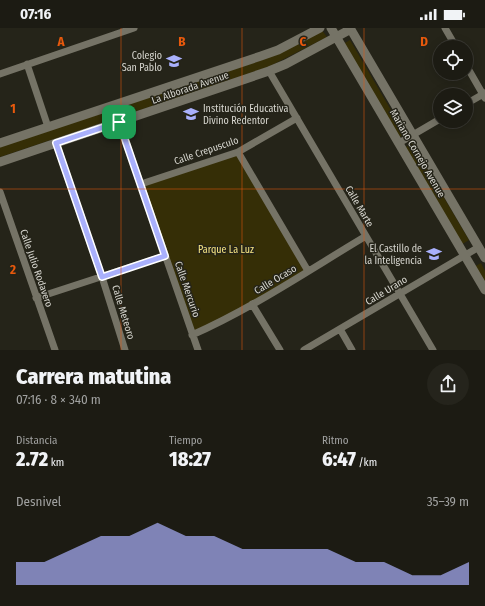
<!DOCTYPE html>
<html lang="es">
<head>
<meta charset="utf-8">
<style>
  :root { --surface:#1c1b13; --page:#25241c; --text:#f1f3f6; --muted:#a0a1a0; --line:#3a3933; --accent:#a9b0fc }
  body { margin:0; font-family:"Fira Sans Condensed",sans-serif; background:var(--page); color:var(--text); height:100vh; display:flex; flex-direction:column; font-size:15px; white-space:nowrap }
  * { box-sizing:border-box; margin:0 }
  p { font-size:13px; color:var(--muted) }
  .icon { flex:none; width:22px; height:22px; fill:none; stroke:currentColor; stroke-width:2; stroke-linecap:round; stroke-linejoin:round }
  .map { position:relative; height:322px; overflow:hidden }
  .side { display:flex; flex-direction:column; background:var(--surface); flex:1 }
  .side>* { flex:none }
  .controls { position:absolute; left:433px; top:12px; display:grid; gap:8px }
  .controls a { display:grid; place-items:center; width:40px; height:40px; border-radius:50%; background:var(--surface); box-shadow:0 2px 10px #0003,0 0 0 1px var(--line); font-size:20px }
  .pin { position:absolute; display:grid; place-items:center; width:34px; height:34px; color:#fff; margin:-17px; border-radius:8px; box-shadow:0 2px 6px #0006 }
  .round { display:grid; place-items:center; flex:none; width:42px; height:42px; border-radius:21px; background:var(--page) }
  .head { display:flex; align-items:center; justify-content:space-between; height:68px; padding:0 16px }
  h1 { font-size:22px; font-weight:800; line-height:30px }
  .figures { display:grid; grid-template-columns:repeat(3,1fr); gap:6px; height:68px; padding:4px 16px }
  .figures div { display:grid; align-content:center }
  .figures b { font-size:20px; font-weight:800 }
  .figures small { font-size:11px; font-weight:400 }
  .figures p { font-size:11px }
  .chart { height:112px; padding:8px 16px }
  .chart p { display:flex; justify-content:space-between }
  .chart svg { width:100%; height:72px; margin-top:4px; fill:var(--accent); opacity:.7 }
  .status { display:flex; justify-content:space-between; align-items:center; height:28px; padding:0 20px; background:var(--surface); direction:ltr }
  .status svg { height:11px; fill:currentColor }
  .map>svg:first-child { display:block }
  .green { fill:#352e06 }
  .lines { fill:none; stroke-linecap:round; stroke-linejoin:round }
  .street { stroke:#757366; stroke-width:7 }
  .secondary { stroke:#757366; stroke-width:9 }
  .route-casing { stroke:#fff; stroke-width:8 }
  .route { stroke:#a9b0fc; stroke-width:5 }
  .grid { fill:none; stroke:#e8590c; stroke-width:1; stroke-opacity:0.55 }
  .labels { text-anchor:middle; stroke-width:3; stroke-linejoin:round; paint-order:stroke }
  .poi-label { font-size:10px; fill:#d7d6cf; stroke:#252419; text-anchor:end }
  .street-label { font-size:10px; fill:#d7d6cf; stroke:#252419 }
  .park-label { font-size:10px; fill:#f8e683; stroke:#252419 }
  .grid-label { font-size:13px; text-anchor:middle; font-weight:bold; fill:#e8590c; stroke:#252419; stroke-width:3; stroke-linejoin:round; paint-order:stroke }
</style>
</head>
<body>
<div class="status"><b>07:16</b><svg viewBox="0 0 49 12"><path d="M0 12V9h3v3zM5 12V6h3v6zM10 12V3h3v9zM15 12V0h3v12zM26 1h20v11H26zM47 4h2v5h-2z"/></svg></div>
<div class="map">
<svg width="485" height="322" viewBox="0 0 485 322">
  <rect width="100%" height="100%" fill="#252419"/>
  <!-- green -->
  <path class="green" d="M321,1L327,9L268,39L0,129V118L265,31Z
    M350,12L405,106L398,110L343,16Z
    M411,114L469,212L461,217L404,121Z
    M238,124L308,243L192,307L141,156Z
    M481,235L485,243V261L472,240Z"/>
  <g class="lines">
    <!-- street -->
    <path class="street" d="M445,0L456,19
      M27,36L48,99
      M466,37L485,70
      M269,43L433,322
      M0,46L134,0
      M466,76L485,65
      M119,94L198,322
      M56,115L102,249L125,322
      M399,115L440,91
      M238,124L308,243
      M141,156L238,124L297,90
      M0,164L55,322
      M36,270L165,228
      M252,276L280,322
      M340,301L352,322
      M192,307C253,280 309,242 366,208
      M304,322L479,219"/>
    <!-- secondary -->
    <path class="secondary" d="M331,0L485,262
      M350,0L485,230
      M0,115L261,28L278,22L320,0
      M0,134L269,43L286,36L351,1"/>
  </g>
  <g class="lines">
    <!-- route casing -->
    <g class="route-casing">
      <path id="route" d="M119,94L165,228L102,249L56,115Z"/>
    </g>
    <!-- route -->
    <use href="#route" class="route"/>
  </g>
  <!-- grid -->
  <path class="grid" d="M121,0V322M242,0V322M364,0V322M0,161H485"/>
  <!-- icons -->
  <defs>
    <g id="school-bare" transform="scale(1.2)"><path d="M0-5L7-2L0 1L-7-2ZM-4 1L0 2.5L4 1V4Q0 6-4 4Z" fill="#a9b0fc" stroke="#252419" stroke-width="2.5" paint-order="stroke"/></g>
  </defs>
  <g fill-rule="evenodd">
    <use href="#school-bare" x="174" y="33"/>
    <use href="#school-bare" x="191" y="86"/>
    <use href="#school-bare" x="434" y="226"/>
  </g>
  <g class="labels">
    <!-- poi labels -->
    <g class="poi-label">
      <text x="162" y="31">Colegio<tspan x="162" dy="12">San Pablo</tspan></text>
      <text x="203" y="84" text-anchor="start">Institución Educativa<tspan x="203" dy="12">Divino Redentor</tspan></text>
      <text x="422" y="224">El Castillo de<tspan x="422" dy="12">la Inteligencia</tspan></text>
    </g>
    <!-- street labels -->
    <g class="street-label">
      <text transform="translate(190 59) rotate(-19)" y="4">La Alborada Avenue</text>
      <text transform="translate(206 122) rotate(-19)" y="4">Calle Crepusculo</text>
      <text transform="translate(418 125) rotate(60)" y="4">Mariano Cornejo Avenue</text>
      <text transform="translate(360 178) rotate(60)" y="4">Calle Marte</text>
      <text transform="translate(37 240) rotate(71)" y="4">Calle Julio Rodavero</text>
      <text transform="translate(275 251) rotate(-31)" y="4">Calle Ocaso</text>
      <text transform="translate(188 261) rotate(71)" y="4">Calle Mercurio</text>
      <text transform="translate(386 262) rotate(-31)" y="4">Calle Urano</text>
      <text transform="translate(124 284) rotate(73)" y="4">Calle Meteoro</text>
    </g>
    <!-- park labels -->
    <g class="park-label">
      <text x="226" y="225">Parque La Luz</text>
    </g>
  </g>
  <g class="grid-label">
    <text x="61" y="18">A</text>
    <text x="182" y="18">B</text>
    <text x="303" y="18">C</text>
    <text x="424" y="18">D</text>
    <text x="13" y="85">1</text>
    <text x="13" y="246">2</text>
  </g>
</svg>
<div class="controls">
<a><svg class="icon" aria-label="locate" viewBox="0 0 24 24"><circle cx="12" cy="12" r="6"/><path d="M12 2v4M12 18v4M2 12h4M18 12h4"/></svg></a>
<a><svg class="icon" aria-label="layers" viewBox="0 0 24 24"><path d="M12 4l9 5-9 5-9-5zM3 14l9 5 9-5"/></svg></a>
</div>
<div class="pin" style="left:119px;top:94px;background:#1e9e55"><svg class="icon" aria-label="arrive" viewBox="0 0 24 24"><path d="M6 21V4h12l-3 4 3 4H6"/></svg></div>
</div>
<section class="side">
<div class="head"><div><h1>Carrera matutina</h1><p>07:16 · 8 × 340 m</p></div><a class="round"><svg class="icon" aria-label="share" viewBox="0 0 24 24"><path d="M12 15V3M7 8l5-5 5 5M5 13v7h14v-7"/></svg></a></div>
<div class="figures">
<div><p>Distancia</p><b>2.72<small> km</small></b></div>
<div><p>Tiempo</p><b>18:27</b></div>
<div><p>Ritmo</p><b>6:47<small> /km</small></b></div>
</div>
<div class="chart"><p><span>Desnivel</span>35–39 m</p>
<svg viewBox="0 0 160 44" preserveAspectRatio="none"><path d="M0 44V30L10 30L20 22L30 14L40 14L50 6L60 14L70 14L80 22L90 22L100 22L110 22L120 30L130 30L140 38L150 38L160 30V44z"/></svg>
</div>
</section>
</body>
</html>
